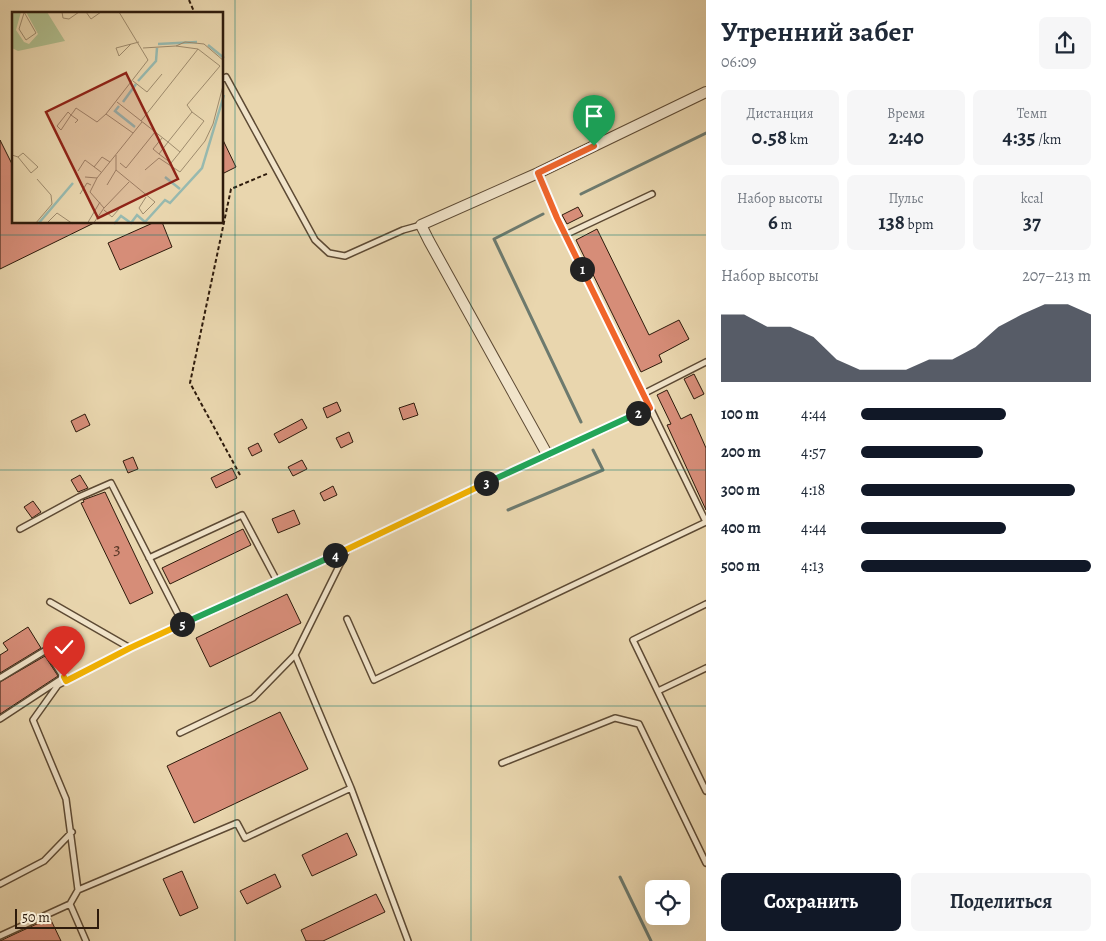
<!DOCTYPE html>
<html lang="ru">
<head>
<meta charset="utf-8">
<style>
  :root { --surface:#fff; --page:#f6f6f7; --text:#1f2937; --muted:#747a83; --accent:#111827 }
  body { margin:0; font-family:Alegreya,serif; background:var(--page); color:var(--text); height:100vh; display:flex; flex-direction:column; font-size:19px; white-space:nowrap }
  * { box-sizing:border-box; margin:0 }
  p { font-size:16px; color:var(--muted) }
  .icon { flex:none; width:28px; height:28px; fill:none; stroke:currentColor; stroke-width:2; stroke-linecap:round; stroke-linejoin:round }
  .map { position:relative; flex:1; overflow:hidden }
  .panel { display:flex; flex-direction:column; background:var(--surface); width:400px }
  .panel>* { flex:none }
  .tools { position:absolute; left:645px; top:880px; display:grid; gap:10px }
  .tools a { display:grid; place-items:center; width:45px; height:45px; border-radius:8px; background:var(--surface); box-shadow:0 5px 20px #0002; font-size:25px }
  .scale { position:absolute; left:15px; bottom:12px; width:84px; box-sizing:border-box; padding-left:5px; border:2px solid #2e1b0c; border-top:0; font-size:14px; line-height:18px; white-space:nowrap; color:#2e1b0c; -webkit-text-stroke:4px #f1e4ca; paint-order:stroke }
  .pin { position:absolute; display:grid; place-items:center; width:42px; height:42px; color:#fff; margin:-51px -21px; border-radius:50% 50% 50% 0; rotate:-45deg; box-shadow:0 0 5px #0007 }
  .pin .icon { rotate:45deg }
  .km { position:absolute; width:25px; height:25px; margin:-12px; border-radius:50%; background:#222; color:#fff; font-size:14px; line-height:25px; text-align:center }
  .round { display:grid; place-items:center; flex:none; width:52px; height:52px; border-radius:8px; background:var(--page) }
  .overview { display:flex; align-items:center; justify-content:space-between; height:85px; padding:0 15px }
  h1 { font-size:28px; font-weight:600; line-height:38px }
  .figures { display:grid; grid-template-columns:repeat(3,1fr); gap:8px; height:85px; padding:5px 15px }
  .figures div { display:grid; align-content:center; border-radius:8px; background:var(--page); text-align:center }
  .figures b { font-size:21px; font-weight:600 }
  .figures small { font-size:14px; font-weight:400 }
  .figures p { font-size:14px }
  .chart { height:140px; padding:10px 15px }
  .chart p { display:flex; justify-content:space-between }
  .chart svg { width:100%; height:90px; margin-top:5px; fill:var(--accent); opacity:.7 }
  .primary-button { display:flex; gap:10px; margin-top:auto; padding:10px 15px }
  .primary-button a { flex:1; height:58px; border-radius:8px; background:var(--accent); color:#fff; font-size:20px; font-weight:600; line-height:58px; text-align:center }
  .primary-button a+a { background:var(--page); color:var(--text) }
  ul { padding:0 15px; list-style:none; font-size:16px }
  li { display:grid; grid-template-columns:80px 60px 1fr; align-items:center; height:38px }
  li i { height:12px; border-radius:6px; background:var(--accent) }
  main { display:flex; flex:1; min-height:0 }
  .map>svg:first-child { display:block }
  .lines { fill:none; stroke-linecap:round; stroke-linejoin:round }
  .stream { stroke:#6d7a6e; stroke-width:3 }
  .building { fill:#d68d78; stroke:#2e1b0c }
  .service-casing { stroke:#5d4a34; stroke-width:8 }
  .minor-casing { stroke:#5d4a34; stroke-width:12 }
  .path { stroke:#2e1b0c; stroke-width:2; stroke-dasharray:4 2.5; stroke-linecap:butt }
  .service { stroke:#f1e4ca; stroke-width:5 }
  .minor { stroke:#f1e4ca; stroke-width:10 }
  .split-1-casing { stroke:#fff; stroke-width:10 }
  .split-2-casing { stroke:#fff; stroke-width:10 }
  .split-3-casing { stroke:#fff; stroke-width:10 }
  .split-4-casing { stroke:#fff; stroke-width:10 }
  .split-5-casing { stroke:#fff; stroke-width:10 }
  .split-6-casing { stroke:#fff; stroke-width:10 }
  .split-1 { stroke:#f0652b; stroke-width:6 }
  .split-2 { stroke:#f0652b; stroke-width:6 }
  .split-3 { stroke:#22a559; stroke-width:6 }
  .split-4 { stroke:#f5b400; stroke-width:6 }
  .split-5 { stroke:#22a559; stroke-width:6 }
  .split-6 { stroke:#f5b400; stroke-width:6 }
  .grid { fill:none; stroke:#0f766e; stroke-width:1; stroke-opacity:0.55 }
  .labels { text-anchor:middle; stroke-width:4; stroke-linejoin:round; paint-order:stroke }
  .number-label { font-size:18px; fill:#583827 }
  .inset-river { fill:none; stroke:#97b9af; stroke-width:2.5 }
  .inset-road { fill:none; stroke:#9e8b6d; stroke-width:1 }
  .view { fill:#8f2418; fill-opacity:0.15; stroke:#8f2418; stroke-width:2.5 }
  .inset-edge { fill:none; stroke:#2e1b0c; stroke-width:2.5 }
</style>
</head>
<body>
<main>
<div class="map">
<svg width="706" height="941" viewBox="0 0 706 941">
  <rect width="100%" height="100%" fill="#e9d6ae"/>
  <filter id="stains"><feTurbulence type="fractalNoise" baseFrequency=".004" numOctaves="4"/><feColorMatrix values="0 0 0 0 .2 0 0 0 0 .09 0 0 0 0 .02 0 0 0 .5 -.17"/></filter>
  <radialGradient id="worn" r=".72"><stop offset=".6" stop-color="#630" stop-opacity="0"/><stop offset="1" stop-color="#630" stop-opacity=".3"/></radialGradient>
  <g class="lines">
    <!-- stream -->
    <path class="stream" d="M581,194L706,133
      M543,214L494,239L581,422
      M508,510L603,470L593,450
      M620,877L651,941"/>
  </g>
  <!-- building -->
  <path class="building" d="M222,138L236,167L222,174Z
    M0,140L14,168V222H96L0,269Z
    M578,207L583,216L567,224L562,215Z
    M155,222H162L172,247L120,270L108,243Z
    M597,229L649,335L679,320L689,339L659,355L662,362L641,372L576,240Z
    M694,374L704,394L694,399L684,379Z
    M667,390L681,419L691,414L706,448V510L667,425L671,424L657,395Z
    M337,402L341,411L327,418L323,408Z
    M414,403L418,415L403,420L399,408Z
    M85,414L90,425L76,432L71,421Z
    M302,419L307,428L279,443L274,434Z
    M349,432L353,442L341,448L336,438Z
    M258,443L262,451L252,456L248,448Z
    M133,457L138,469L128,473L123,461Z
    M302,460L307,469L293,476L288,467Z
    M232,468L237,478L216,488L211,478Z
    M80,475L88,488L78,492L71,480Z
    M333,486L337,495L324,501L320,493Z
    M105,492L153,593L130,604L81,503L84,502L83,500Z
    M33,501L41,512L32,518L24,507Z
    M294,510L300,524L278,533L272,519Z
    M243,529L251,545L170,584L162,568Z
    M287,594L301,623L210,667L196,638Z
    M28,627L41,648L0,673V655L8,650L3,643Z
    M45,656L58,676L0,714V682Z
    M280,712L308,769L194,823L167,766Z
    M347,833L357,855L312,876L302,855Z
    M182,871L198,908L180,916L163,879Z
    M275,874L281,887L247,904L240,891Z
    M376,894L385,912L323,941H306L301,930Z
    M50,918L61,941H0L17,933Z"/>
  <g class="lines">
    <!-- service casing -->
    <g class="service-casing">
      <path id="service" d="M222,79L226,77L315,240L329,253L345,256L403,230L421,225
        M538,173L557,217L706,522
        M565,235L652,194
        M643,394L706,362
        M20,529L79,497L111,483L183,624
        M347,550L295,655L351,788L408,941
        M149,558L242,515L277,581
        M706,604L633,640L706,791
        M347,619L374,680L706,522
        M130,648L347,550L547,454L609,427L650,407
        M0,678L46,650L66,681
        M658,691L706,668
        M0,719L64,677
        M180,733L253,698L295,655
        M502,763L615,718L639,724L706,863
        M0,884L44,861L72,832
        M78,890L237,823L245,838L351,788
        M70,904L86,941
        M0,936L70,904L78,890L66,799L33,720L58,685L130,648L50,602"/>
    </g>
    <!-- minor casing -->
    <g class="minor-casing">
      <path id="minor" d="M547,454L429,241L421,225L538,173L706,92"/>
    </g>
    <!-- path -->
    <path class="path" d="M189,0L195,14
      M240,475L190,383L231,189L269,173"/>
    <!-- service -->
    <use href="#service" class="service"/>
    <!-- minor -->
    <use href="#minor" class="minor"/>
  </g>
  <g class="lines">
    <!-- split-1 casing -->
    <g class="split-1-casing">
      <path id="split-1" d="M582,269L557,218L538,173L594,146"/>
    </g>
    <!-- split-2 casing -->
    <g class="split-2-casing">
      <path id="split-2" d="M582,269L650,408L638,413"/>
    </g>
    <!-- split-3 casing -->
    <g class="split-3-casing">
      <path id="split-3" d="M486,483L638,413"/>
    </g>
    <!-- split-4 casing -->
    <g class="split-4-casing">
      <path id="split-4" d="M335,555L486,483"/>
    </g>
    <!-- split-5 casing -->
    <g class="split-5-casing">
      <path id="split-5" d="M182,624L335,555"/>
    </g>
    <!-- split-6 casing -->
    <g class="split-6-casing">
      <path id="split-6" d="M64,677L66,681L130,648L182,624"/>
    </g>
    <!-- split-1 -->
    <use href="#split-1" class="split-1"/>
    <!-- split-2 -->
    <use href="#split-2" class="split-2"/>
    <!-- split-3 -->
    <use href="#split-3" class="split-3"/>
    <!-- split-4 -->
    <use href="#split-4" class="split-4"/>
    <!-- split-5 -->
    <use href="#split-5" class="split-5"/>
    <!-- split-6 -->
    <use href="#split-6" class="split-6"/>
  </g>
  <!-- grid -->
  <path class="grid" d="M235,0V941M471,0V941M0,235H706M0,470H706M0,706H706"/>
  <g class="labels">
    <!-- number labels -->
    <g class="number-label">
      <text x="117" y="554">3</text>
    </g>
  </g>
  <!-- overview -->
  <g transform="translate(12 12)">
    <rect width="211" height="211" fill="#e9d6ae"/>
    <path d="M0,0H9L4,18L12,30L17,32L26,22L14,0H35L53,29L6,39L0,36Z" fill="#b0bf8f"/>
    <path class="inset-river" d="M146,32L185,30M196,33L212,46M126,69L144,49L145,36M111,90L124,72M107,94L103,99L123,115M153,165L168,177M26,212L61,171M102,212L109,204L119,211L125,203L133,210L153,188L158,191L190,156L212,83"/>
    <path class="inset-road" d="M12,0L24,21L14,28L7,17L12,1M50,0L51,6L57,7L67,0M74,0L79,7L89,0M107,0L136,48L94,102L121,121M119,32L107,44L104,36L127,30M164,34L173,30L192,32L212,49M121,69L135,80L150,62M105,90L156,130L180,100L175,93L208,54L186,37L164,34L131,36M129,109L186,37M63,111L66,108L59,103L56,100L45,114L49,118L59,103L62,99L64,96L85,110L94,102M150,126L141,137L147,142L159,151L168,140M147,142L156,130L168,140L192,109L180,100M0,143L6,145L19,161L26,155L11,141L6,145M104,143V158L143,190L131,202L127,196L134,185M108,151L114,156L143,120M82,155L90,145L98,150M133,158L147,146L168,160L193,129L201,112L212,70M66,159L73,148L89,160M73,165L85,166L78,180L92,196L81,212M85,166L130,110M95,173L104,158M68,182L75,171L79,173M92,196L117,170M92,198L100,205L107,197M36,210L45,201L61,212M23,212L40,192L39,183L25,167M75,212L88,190"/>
    <path class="view" d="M114,61L166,167L86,206L34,100Z"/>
    <rect width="211" height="211" class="inset-edge"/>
  </g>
  <rect width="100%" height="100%" filter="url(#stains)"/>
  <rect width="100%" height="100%" fill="url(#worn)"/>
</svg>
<div class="tools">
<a><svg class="icon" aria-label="locate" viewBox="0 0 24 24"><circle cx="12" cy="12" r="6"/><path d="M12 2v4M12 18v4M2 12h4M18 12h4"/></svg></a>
</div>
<div class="scale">50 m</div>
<div class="pin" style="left:594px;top:146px;background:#1e9e55"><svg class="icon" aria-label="arrive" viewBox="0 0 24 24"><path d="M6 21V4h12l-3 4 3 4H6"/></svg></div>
<div class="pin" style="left:64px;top:677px;background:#d93025"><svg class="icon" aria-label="check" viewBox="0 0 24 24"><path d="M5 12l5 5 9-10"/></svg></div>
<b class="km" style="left:582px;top:269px">1</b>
<b class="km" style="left:638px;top:413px">2</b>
<b class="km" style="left:486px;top:483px">3</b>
<b class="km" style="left:335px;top:555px">4</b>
<b class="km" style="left:182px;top:624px">5</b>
</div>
<section class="panel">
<div class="overview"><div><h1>Утренний забег</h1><p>06:09</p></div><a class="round"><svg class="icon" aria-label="share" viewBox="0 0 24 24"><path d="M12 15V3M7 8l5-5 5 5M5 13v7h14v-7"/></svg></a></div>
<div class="figures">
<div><p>Дистанция</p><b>0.58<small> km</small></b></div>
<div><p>Время</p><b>2:40</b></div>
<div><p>Темп</p><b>4:35<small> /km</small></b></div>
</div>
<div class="figures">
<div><p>Набор высоты</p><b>6<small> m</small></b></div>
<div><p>Пульс</p><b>138<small> bpm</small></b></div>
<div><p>kcal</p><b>37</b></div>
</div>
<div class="chart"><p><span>Набор высоты</span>207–213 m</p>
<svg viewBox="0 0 160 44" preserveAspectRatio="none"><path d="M0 44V11L10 11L20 17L30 17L40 22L50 33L60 38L70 38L80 38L90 33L100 33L110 27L120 17L130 11L140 6L150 6L160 11V44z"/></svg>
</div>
<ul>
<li><b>100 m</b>4:44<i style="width:63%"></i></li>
<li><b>200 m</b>4:57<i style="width:53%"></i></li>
<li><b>300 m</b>4:18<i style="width:93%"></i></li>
<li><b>400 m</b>4:44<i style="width:63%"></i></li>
<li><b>500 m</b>4:13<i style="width:100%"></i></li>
</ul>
<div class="primary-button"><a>Сохранить</a><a>Поделиться</a></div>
</section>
</main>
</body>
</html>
